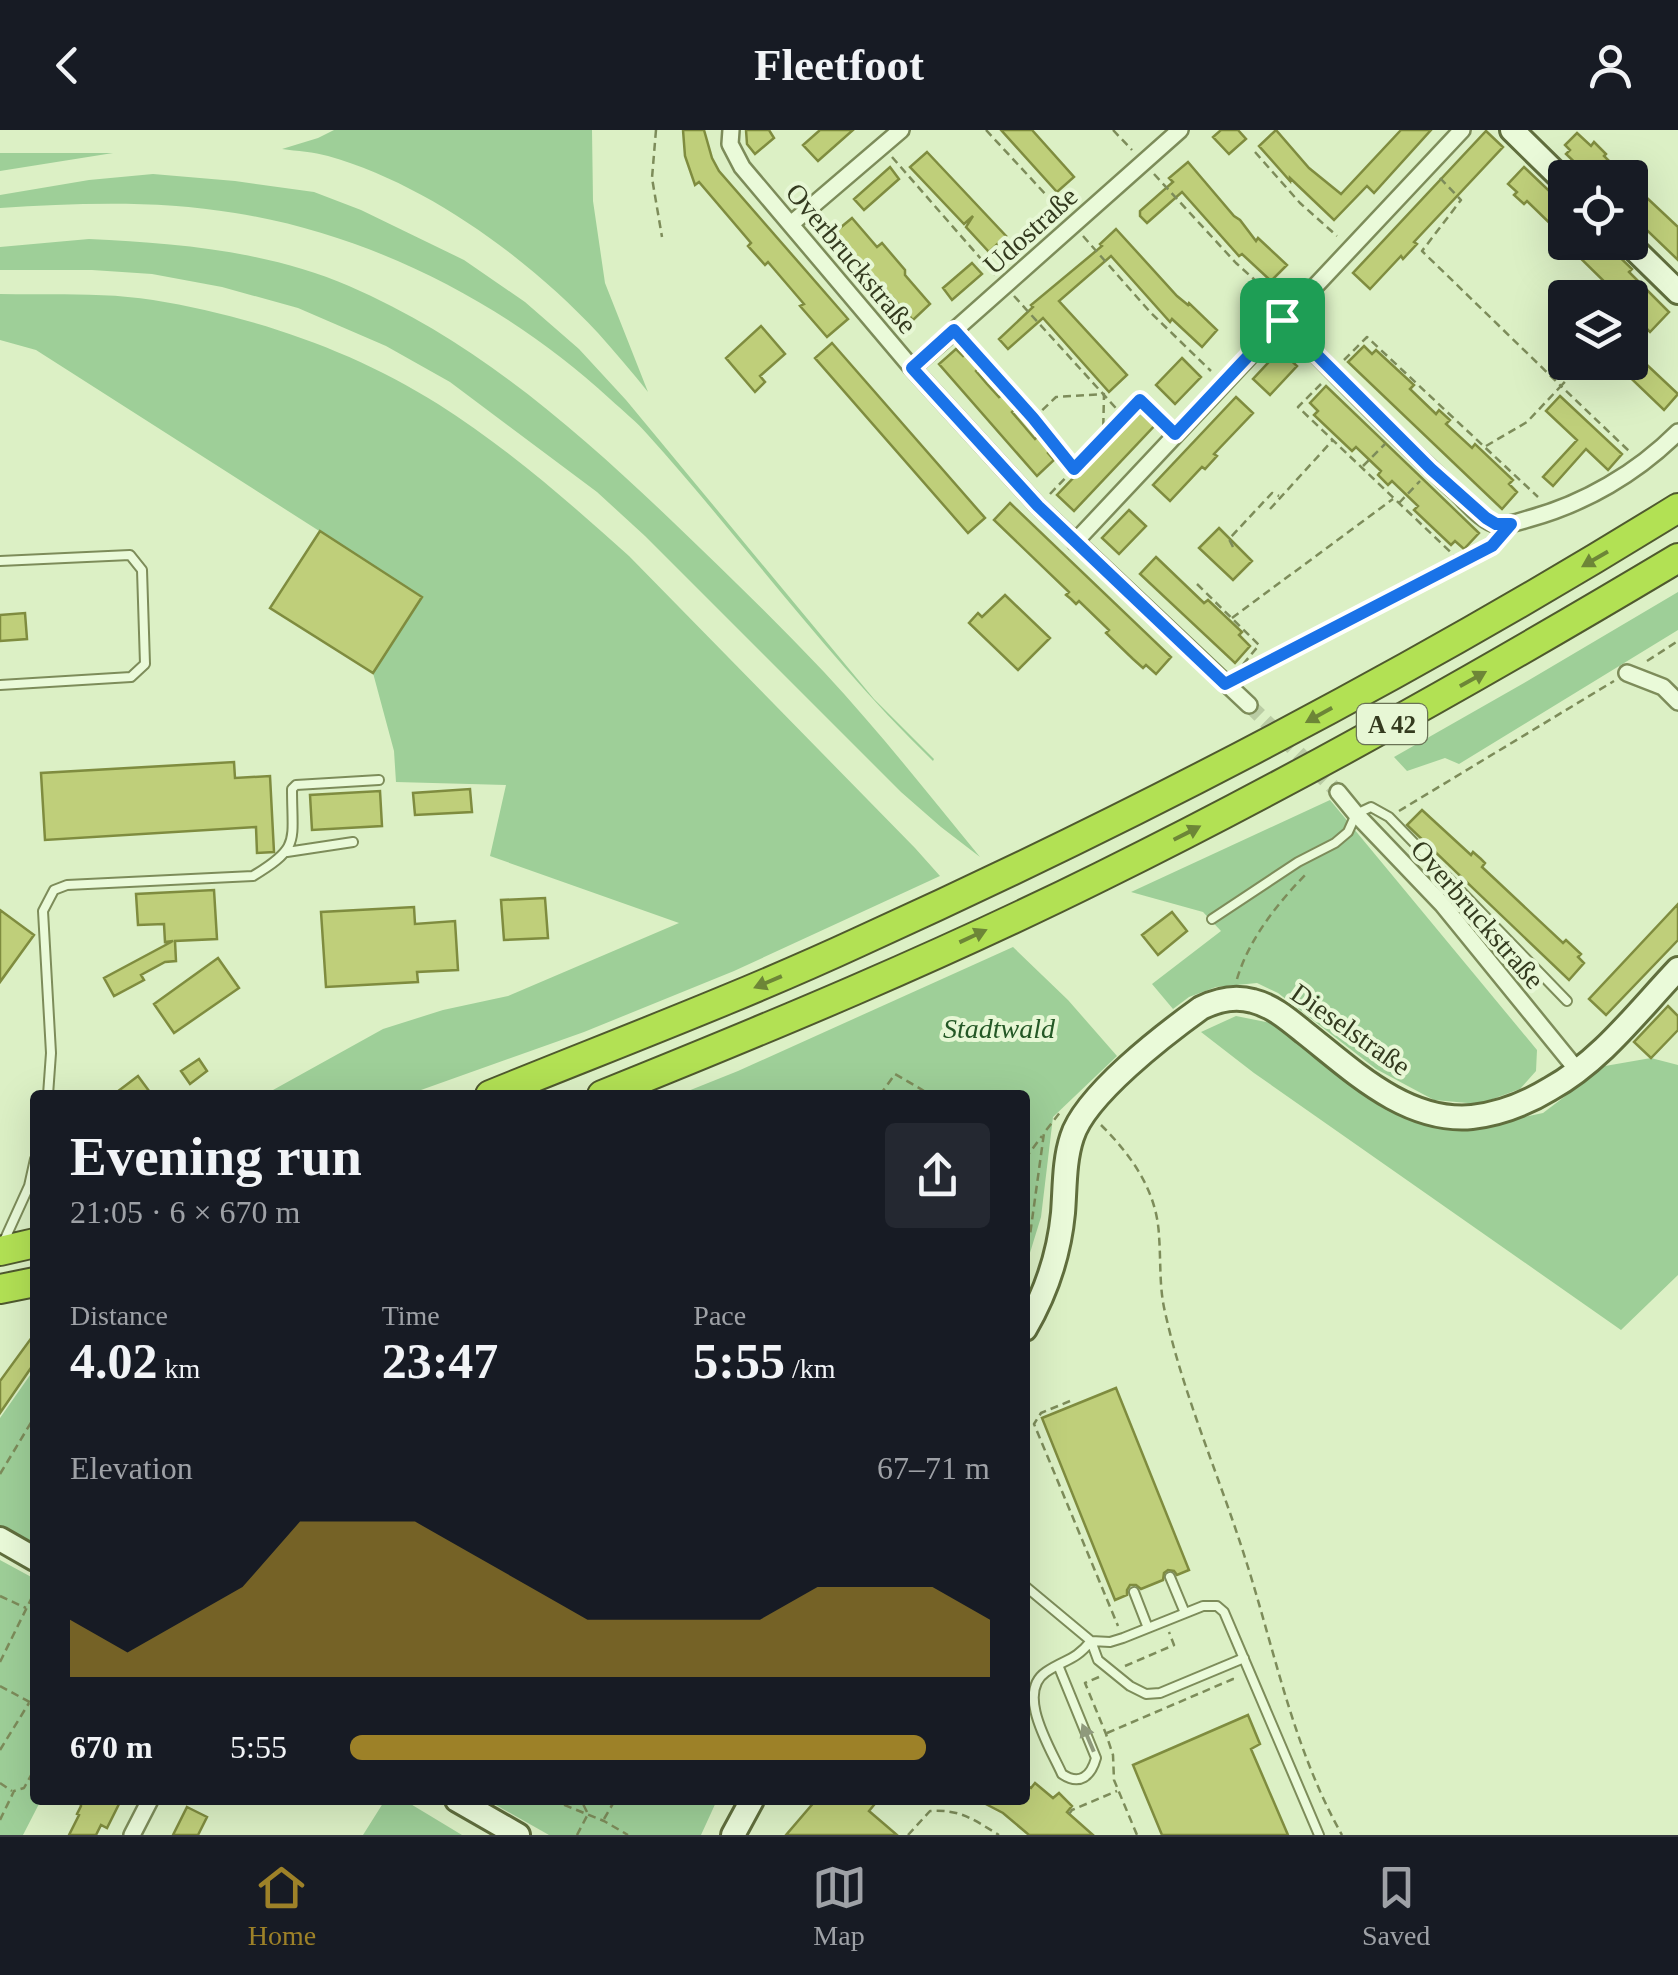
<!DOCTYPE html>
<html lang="en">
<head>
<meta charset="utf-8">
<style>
  :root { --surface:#171b24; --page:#242831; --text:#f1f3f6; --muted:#9ea1a6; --line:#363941; --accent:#9d8128 }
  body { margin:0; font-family:"Times New Roman",serif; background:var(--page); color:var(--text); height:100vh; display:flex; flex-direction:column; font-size:38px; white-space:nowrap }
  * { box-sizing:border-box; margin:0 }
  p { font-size:32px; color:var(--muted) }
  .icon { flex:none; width:55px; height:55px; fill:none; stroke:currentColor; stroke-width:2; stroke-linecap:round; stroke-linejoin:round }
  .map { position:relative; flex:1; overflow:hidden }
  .panel { position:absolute; left:30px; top:960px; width:1000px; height:715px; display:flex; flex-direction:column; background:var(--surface); border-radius:10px; box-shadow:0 10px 40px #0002 }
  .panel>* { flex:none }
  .tools { position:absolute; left:1548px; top:30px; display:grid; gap:20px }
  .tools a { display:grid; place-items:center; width:100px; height:100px; border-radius:10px; background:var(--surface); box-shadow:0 10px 40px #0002; font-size:50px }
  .pin { position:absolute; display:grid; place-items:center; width:85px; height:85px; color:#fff; margin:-42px; border-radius:20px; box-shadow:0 5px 15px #0006 }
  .round { display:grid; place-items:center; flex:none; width:105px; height:105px; border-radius:10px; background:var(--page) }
  .summary { display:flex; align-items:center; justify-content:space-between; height:170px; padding:0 40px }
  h1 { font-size:55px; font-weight:700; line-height:75px }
  .stats { display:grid; grid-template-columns:repeat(3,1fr); gap:15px; height:170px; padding:10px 40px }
  .stats div { display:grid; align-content:center }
  .stats b { font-size:50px; font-weight:700 }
  .stats small { font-size:28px; font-weight:400 }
  .stats p { font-size:28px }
  .chart { height:280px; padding:20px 40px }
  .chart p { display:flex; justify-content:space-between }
  .chart svg { width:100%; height:180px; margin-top:10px; fill:var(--accent); opacity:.7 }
  ul { padding:0 40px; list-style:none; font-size:32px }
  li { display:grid; grid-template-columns:160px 120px 1fr; align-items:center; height:75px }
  li i { height:25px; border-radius:12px; background:var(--accent) }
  header { display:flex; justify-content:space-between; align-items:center; height:130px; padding:0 40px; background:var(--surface); font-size:45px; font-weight:700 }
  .menu { display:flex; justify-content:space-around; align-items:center; height:140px; border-top:2px solid var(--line); background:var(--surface); font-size:28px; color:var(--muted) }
  .menu a { display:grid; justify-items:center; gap:5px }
  .menu .selected { color:var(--accent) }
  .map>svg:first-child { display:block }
  .green { fill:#9ecf98 }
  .building { fill:#bfcf7a; stroke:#7f8c3f; stroke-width:2.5 }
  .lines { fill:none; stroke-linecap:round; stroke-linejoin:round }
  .street-tunnel { stroke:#bacca4; stroke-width:15; stroke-dasharray:15 8; stroke-linecap:butt }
  .lane-casing { stroke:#7d8c5a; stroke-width:12 }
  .street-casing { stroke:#7d8c5a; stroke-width:20 }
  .secondary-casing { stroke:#606e3d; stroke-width:28 }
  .highway-casing { stroke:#4f592e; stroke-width:32 }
  .path { stroke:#7d8c5a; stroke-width:2.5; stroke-dasharray:8 5; stroke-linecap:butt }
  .lane { stroke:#eafad9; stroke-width:8 }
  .street { stroke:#eafad9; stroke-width:15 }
  .secondary { stroke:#eafad9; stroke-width:22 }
  .highway { stroke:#b2e154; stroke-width:28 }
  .oneway { fill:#6d8637 }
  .oneway2 { fill:#8f9a7c }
  .route-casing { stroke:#fff; stroke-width:20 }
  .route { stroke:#1a73e8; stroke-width:12 }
  .labels { text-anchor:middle; stroke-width:8; stroke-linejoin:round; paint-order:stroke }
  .shield { fill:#e7f7d5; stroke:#6a7356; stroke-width:2.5 }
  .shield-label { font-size:25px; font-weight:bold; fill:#343b1f }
  .street-label { font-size:28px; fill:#343b1f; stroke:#e7f7d5 }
  .park-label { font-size:28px; font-style:italic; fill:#245826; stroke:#e7f7d5 }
</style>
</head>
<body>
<header><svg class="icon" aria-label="back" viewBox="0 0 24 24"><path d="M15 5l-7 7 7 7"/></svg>Fleetfoot<svg class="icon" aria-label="person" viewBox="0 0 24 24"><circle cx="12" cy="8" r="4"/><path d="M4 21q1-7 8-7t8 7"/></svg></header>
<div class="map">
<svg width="1678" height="1705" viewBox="0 0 1678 1705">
  <rect width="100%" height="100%" fill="#dcf0c5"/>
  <!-- green -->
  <path class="green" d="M334,0H592L593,71L605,153L648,262C632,242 615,222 598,203C528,128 427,54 328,26C314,22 297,21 282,19L318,8Z
    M0,23H113L0,41Z
    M153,44L235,51L314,62L361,80L464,130L525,172L579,219L626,270L874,569L934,629L933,631C829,530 745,413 648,305C637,292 623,281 610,269C507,174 373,105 235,83C157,70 78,73 0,78V65L89,50Z
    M89,109C177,113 268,121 349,156C474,210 576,299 673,392C724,441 775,490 824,542C879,601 929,665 980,727L941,697L901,662L645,406L597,362L450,252L386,216L298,178L222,157L152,144L92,140H0V117Z
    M0,164C50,165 103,162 153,170C252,186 353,220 438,274C506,317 569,372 629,426L915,718L940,746L734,841L584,902L407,965H264L383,899L443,880L508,866L679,793L490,726L506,655L396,652L394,621L373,543L421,466L36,220L0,210Z
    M1678,462V500L1459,634L1445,628L1407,641L1394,627L1524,553Z
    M1330,670L1537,920L1536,941L1520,959L1479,974L1434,970L1376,939L1278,863L1257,853L1216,857L1189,867L1173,879L1152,854L1221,801L1203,782L1131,762Z
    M1013,817L1068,870L1117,926L1053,987L1041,1087L1025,1139V965H678L738,941Z
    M1236,886L1271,893L1308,922L1391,980L1455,1001L1543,983L1605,936L1651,928L1678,935V1145L1621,1200L1254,943L1201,902Z
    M35,1238V1417L0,1398V1288Z
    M0,1430L35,1449V1670H41L23,1705H0Z
    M385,1670H404L462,1705H363Z
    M487,1670H717L701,1705H549Z"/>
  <!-- building -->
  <path class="building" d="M683,0H704L712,28L719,41L848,189L827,207L800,176L804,174L768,132L765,135L748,116L751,113L699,52L695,55L685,26Z
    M746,0H769L774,8L755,24L747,14Z
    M820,0H853L818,31L803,15Z
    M1001,0H1032L1074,47L1057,62Z
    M1221,0H1238L1246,9L1229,24L1213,7Z
    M1276,0L1309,38L1341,64L1401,0H1431L1374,63L1367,56L1334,90L1290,48V51L1259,16Z
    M1486,1L1503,17L1414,112L1417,114L1403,129L1401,126L1370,159L1353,143Z
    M1577,3L1591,16L1594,12L1606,24L1604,26L1626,48H1591L1566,24L1570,20L1565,15Z
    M927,22L1006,106L989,122L966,97L973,86L964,94L910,37Z
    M1188,32L1234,86L1240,90L1256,111L1258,108L1287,135L1271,151L1242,124L1239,126L1182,62L1147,93L1140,86V81L1173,52L1169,48Z
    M890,37L899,49L864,80L854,69Z
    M1524,37L1565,76V108L1527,71L1524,74L1514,65L1517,62L1508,54Z
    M1630,52L1678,97V130L1630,84Z
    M852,88L877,117L882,113L905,140V145L930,174L913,190L834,103Z
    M1116,99L1177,166L1188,175L1189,173L1217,200L1202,217L1172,189L1170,192L1111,126L1059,171L1127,245L1109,262L1043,188L1008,219L999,209L1033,177L1031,175L1102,116L1100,114Z
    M1564,112H1604L1632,139L1629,142L1669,182L1650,202L1630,182V168H1621Z
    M972,133L982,144L952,170L943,158Z
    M761,196L785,224L760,246L765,252L755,262L726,228Z
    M832,213L985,388L968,403L815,228Z
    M1364,216L1372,224L1376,220L1414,255L1410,259L1436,284L1439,280L1450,290L1446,294L1472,318L1475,314L1513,350L1509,354L1517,362L1502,379L1348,232Z
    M956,219L963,226L966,223L979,238L976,241L987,254L999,267L1002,265L1015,279L1012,282L1035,309L1038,306L1051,320L1048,323L1054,330L1037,346L939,234Z
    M1630,219L1678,264L1664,280L1614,232H1630Z
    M1280,220L1297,236L1270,265L1253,249Z
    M1182,228L1201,247L1175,274L1156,255Z
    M1326,256L1479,403L1464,419L1455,411L1451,415L1414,380L1418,376L1392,351L1388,355L1378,345L1381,341L1356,317L1352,321L1314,285L1318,281L1310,273Z
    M1560,266L1622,324L1608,340L1586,319L1553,356L1543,347L1577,310L1546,281Z
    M1236,267L1253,283L1214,324L1217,326L1205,339L1202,337L1170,371L1153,355Z
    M1141,276L1158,292L1074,381L1057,365L1096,324L1094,321L1108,306L1110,309Z
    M1010,373L1171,527L1156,544L1146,535L1143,538L1133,529L1106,503L1109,500L1079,471L1076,474L1071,469L1066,465L1069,462L994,390Z
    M1129,380L1146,396L1119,424L1102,408Z
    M1219,398L1252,431L1233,450L1199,418Z
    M320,401L422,467L373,543L270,478Z
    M1156,427L1204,473L1208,470L1242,502L1239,505L1250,516L1235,533L1140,444Z
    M1005,465L1050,508L1018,540L969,493L978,483L982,487Z
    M25,483L27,509L0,511V485Z
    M234,632L235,648L270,646L274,722L257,723L256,697L45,710L41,643Z
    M470,659L472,682L415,685L413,663Z
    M380,661L382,696L312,700L310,665Z
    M1422,680L1471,725L1473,722L1481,729L1485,733L1482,737L1563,813L1566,810L1581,824L1578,827L1584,833L1569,850L1407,695Z
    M214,760L217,809L175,811L176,831L165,832L141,845L144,850L114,866L104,848L173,811L165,812L164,794L138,795L136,764Z
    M545,768L548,808L504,810L501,770Z
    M1678,774V810L1606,885L1589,869Z
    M414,777L415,794L455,791L458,840L417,842L418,852L326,857L321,782Z
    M0,780L34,805L0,852Z
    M1172,782L1187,801L1158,825L1142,805Z
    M218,828L239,858L174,903L154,874Z
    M1668,876L1678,886V900L1651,928L1634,912Z
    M199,929L207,941L190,954L181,941Z
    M138,946L152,965H113Z
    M35,1203V1232L0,1283V1251Z
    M1116,1258L1189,1440L1177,1445L1174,1441L1168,1440L1164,1443L1163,1450L1141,1459L1136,1455H1130L1127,1460V1465L1115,1470L1042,1288Z
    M1248,1585L1260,1614L1251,1619L1288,1705H1162L1133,1635Z
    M1035,1653L1053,1668L1059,1663L1072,1676L1067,1682L1093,1705H1029L1003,1683L978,1670H1025V1655L1031,1658Z
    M80,1670H121L107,1698L101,1695L96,1705H69L79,1685L77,1684L81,1676Z
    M816,1670H878L869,1681L897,1705H786Z
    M187,1677L207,1687L198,1705H173Z"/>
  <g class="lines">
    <!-- street-tunnel -->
    <path class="street-tunnel" d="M1249,575L1338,662"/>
    <!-- lane casing -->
    <g class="lane-casing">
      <path id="lane" d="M0,431L130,425L142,440L145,534L131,547L0,555
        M287,722L353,712
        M1212,789L1298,732L1335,713L1348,702L1356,684L1371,677L1389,687L1567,871
        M48,965L51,923L43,781L54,760L67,755L253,746C301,717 292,712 292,659L296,655L379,650
        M4,1111L29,1056L35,1029
        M1170,1447L1185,1483
        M1025,1456L1091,1511L1098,1530L1130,1556L1146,1564L1160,1563L1244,1528
        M1134,1462L1148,1498
        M1091,1511L1110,1512L1123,1508L1203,1476H1217L1224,1482L1319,1705
        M1058,1535L1096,1628C1091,1646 1080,1656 1062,1644C1051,1619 1015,1563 1046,1542C1065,1529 1075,1531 1091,1511"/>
    </g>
    <!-- street casing -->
    <g class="street-casing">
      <path id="street" d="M731,0L730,14L742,37L912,238L1038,376L1249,575
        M791,94L901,0
        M1282,190C1340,248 1396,307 1456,362C1467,372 1482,392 1498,395C1507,396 1518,392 1528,389C1584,374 1637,343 1678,302
        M912,238L1180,0
        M1075,412L1462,0
        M1627,543L1663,557L1678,572
        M1338,662L1356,684L1442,774L1578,941
        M132,1705L150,1670"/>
    </g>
    <!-- secondary casing -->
    <g class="secondary-casing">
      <path id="secondary" d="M1512,0L1565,52
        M1627,112L1678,162
        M1025,1199C1046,1163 1059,1125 1063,1083C1065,1058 1064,1031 1072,1007C1085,965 1165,904 1201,878C1217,870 1236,866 1253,871C1273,876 1289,890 1305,903C1352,940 1406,993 1472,987C1499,984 1527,973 1550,959C1601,931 1639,880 1678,839
        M0,1409L35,1429
        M457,1670L518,1705
        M733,1705L752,1670"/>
    </g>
    <!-- highway casing -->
    <g class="highway-casing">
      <path id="highway" d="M490,965C613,915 738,868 859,812C1141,684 1415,541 1678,378
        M602,965C771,897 939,827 1102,746C1299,649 1489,541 1678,428
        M0,1121L35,1113
        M0,1159L35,1152"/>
    </g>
    <!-- path -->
    <path class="path" d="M656,0L652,48L662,107
      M986,0L1061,81
      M1113,0L1132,20
      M1255,22L1300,73L1337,106
      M892,27L995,145
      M1154,44L1236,133L1278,171
      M1440,48L1461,70L1422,121L1561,256L1583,232
      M1083,106L1151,183L1211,241
      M1014,166L1124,287
      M1630,190L1642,183
      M964,211L1033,289L1056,267L1104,264L1103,309
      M1344,230L1367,207L1538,367
      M1321,254L1298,277L1461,432
      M1034,290L1073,338
      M1486,316L1527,292L1561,256L1630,322
      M1363,336L1385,314
      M1050,364L1140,270L1163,292
      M1399,373L1420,351
      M1270,379L1332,311
      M1233,417L1229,409L1272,363L1279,366
      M1197,454L1259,515L1236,543
      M1232,488L1393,369
      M1647,531L1678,511
      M1239,546L1492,416L1497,410
      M1399,681L1614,551
      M1237,849C1249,809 1277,774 1306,744
      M880,965L895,944L931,965
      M1101,995C1132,1026 1157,1061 1159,1106C1161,1131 1159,1157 1165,1182C1184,1268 1221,1350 1247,1434C1276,1526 1294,1620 1342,1705
      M1025,1029L1042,1006
      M1025,1114L1030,1105L1044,1003L1061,981
      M1070,1271L1041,1283L1034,1294L1118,1496
      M0,1344L35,1286
      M0,1466L26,1478
      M0,1532L35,1461
      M1125,1536L1174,1515L1169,1502
      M1099,1547L1085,1553L1106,1604L1113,1625L1114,1650L1137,1705
      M0,1556L35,1575
      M1107,1603L1233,1549L1238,1550
      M0,1620L29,1573
      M0,1653L12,1661
      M552,1670L604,1691L628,1705
      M1069,1684L1072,1680L1117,1661
      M604,1689L615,1670
      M0,1690L14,1661L24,1658L35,1638
      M577,1705L588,1684L581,1670
      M908,1705L930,1681C961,1679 974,1690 999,1705"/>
    <!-- lane -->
    <use href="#lane" class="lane"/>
    <!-- street -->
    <use href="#street" class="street"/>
    <!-- secondary -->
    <use href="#secondary" class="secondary"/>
    <!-- highway -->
    <use href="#highway" class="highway"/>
  </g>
  <!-- one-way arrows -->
  <defs><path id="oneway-solid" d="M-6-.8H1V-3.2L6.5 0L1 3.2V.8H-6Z" transform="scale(2.5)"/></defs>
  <g class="oneway">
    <use href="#oneway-solid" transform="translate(1595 429) rotate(150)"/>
    <use href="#oneway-solid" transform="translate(1473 549) rotate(-29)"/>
    <use href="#oneway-solid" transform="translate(1319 585) rotate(151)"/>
    <use href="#oneway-solid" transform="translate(1187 703) rotate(-27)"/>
    <use href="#oneway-solid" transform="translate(973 806) rotate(-25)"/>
    <use href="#oneway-solid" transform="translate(768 852) rotate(157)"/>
  </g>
  <use class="oneway2" href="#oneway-solid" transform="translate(1088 1608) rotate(-113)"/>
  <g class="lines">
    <!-- route casing -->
    <g class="route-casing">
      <path id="route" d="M1282,190L1431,339L1486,388L1496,394H1511L1492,416L1225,554L1038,376L912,238L954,200L1033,288L1074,339L1140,270L1175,304Z"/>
    </g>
    <!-- route -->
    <use href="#route" class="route"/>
  </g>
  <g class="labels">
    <!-- shield labels -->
    <rect class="shield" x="1357" y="574" width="70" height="40" rx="8"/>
    <g class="shield-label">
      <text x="1392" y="603">A 42</text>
    </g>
    <!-- street labels -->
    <g class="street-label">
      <text transform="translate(1030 100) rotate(-42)" y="10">Udostraße</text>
      <text transform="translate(852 128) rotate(50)" y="10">Overbruckstraße</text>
      <text transform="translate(1478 784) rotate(49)" y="10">Overbruckstraße</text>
      <text transform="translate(1351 899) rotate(35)" y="10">Dieselstraße</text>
    </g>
    <!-- park labels -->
    <g class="park-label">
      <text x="999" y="908">Stadtwald</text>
    </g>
  </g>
</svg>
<div class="tools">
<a><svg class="icon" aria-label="locate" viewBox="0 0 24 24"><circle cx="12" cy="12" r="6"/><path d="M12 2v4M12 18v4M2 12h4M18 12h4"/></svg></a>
<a><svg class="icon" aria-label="layers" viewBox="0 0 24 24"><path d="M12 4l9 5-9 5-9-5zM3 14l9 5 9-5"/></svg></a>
</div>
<div class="pin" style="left:1282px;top:190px;background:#1e9e55"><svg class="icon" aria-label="arrive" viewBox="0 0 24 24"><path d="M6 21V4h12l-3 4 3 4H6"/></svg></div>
<section class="panel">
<div class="summary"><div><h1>Evening run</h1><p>21:05 · 6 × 670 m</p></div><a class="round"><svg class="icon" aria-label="share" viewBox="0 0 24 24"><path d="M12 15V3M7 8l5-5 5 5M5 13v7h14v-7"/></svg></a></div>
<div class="stats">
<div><p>Distance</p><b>4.02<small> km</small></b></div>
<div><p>Time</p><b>23:47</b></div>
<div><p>Pace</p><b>5:55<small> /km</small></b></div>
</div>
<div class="chart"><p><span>Elevation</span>67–71 m</p>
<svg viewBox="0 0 160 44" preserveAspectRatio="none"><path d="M0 44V30L10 38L20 30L30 22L40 6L50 6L60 6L70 14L80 22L90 30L100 30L110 30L120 30L130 22L140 22L150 22L160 30V44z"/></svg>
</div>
<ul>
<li><b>670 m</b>5:55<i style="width:90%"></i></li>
</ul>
</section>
</div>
<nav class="menu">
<a class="selected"><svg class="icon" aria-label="home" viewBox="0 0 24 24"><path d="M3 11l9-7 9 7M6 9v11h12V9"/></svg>Home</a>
<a><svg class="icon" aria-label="map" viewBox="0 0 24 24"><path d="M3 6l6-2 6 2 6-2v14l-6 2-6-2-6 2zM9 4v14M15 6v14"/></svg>Map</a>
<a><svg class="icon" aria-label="saved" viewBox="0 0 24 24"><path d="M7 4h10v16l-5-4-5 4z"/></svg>Saved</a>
</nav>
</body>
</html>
